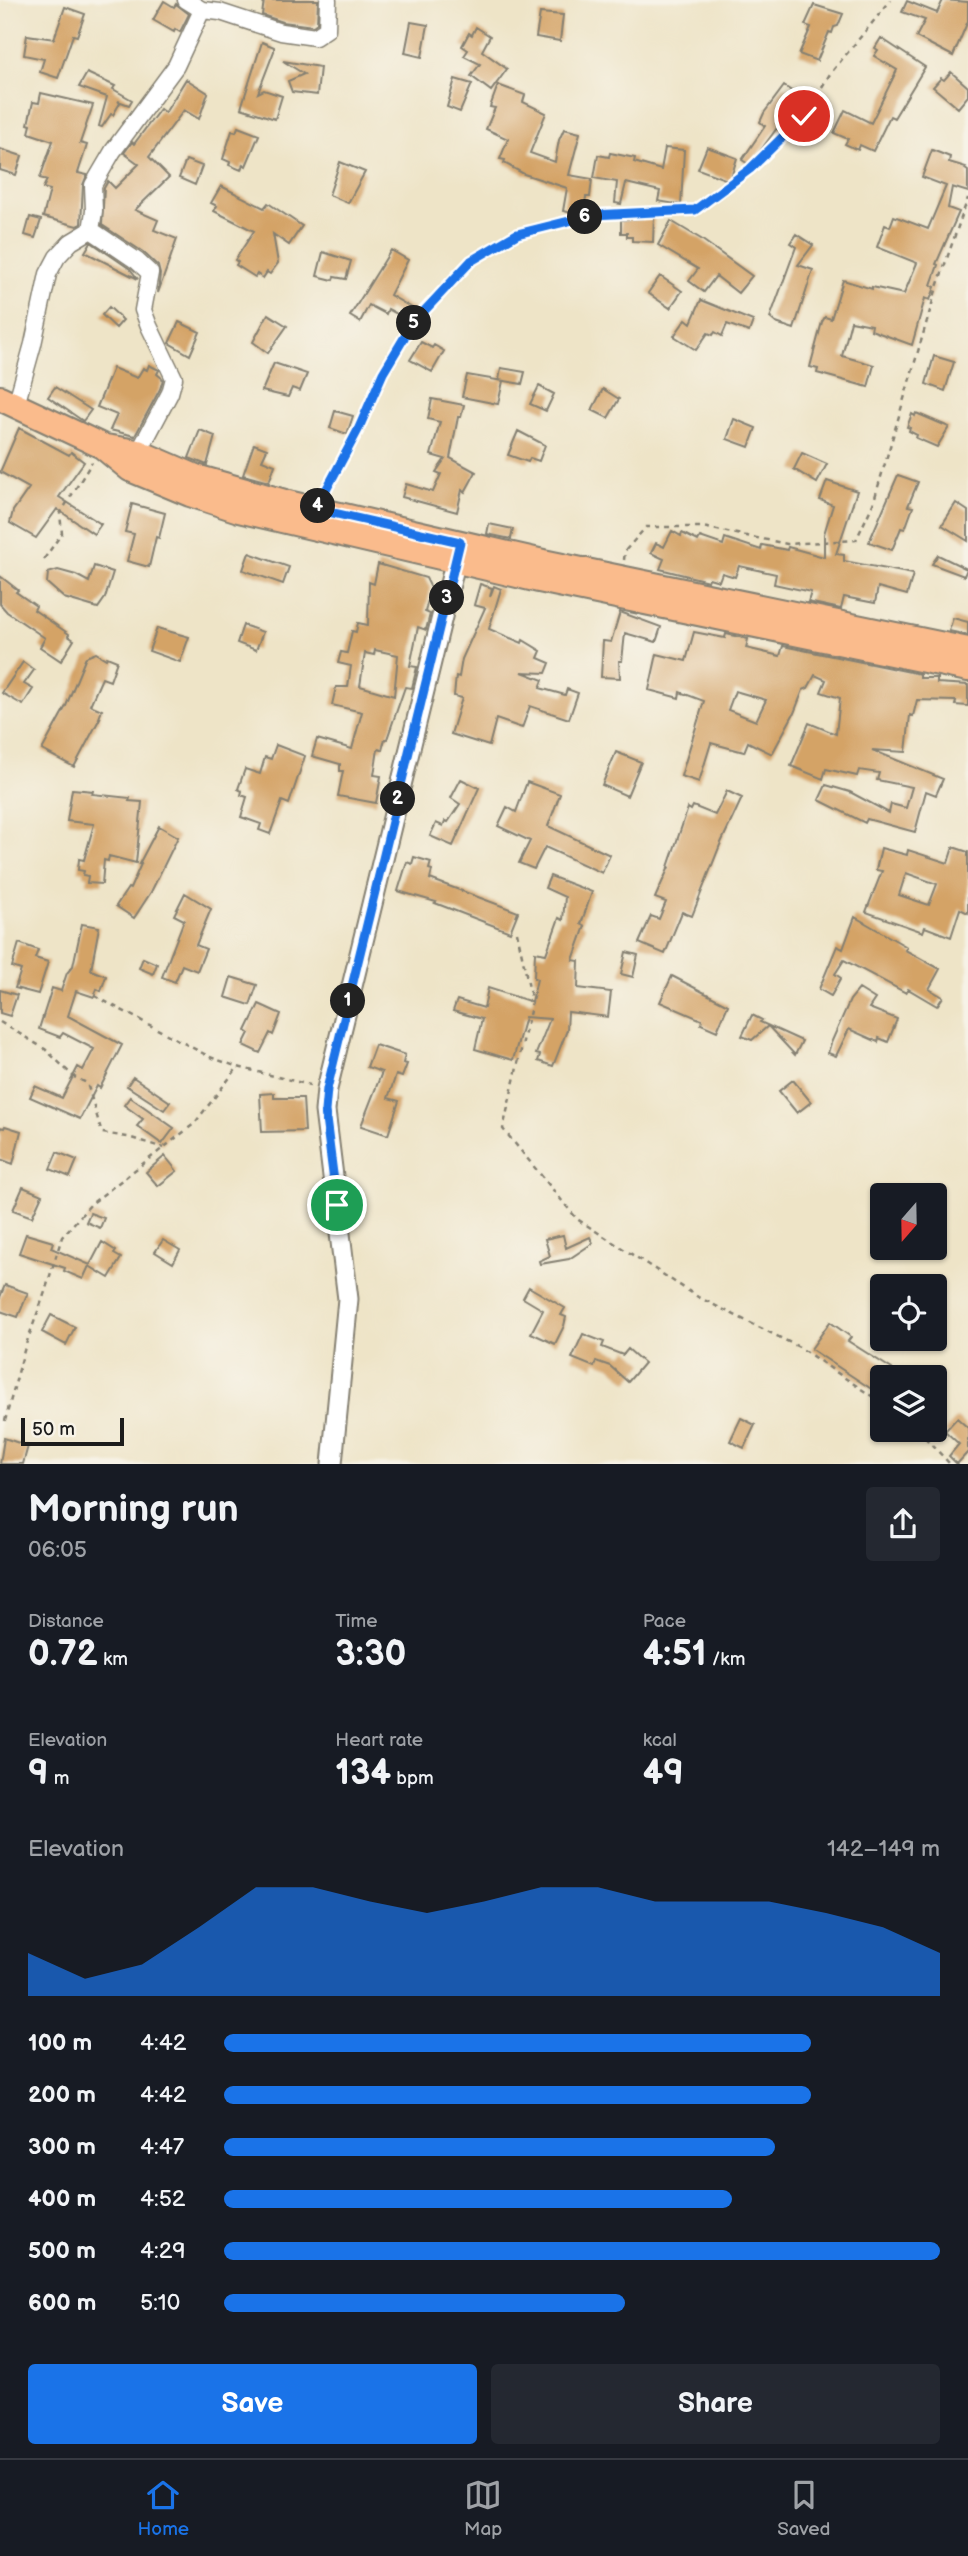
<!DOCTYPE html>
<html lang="en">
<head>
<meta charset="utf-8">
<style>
  :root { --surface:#171b24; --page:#242831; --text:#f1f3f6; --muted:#9ea1a6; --line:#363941; --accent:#1a73e8 }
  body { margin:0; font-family:"Balsamiq Sans",sans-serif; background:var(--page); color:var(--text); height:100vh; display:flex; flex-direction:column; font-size:26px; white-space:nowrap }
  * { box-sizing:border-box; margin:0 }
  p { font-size:23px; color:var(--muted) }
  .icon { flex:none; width:38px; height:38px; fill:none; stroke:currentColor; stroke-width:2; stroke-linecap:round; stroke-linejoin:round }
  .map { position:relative; height:1464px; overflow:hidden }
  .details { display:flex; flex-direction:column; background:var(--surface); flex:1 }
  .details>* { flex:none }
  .needle { width:46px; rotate:200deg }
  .tools { position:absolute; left:870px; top:1183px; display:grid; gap:14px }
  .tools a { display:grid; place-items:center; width:77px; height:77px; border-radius:7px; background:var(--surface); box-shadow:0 2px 5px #0004; font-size:35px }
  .scale { position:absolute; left:21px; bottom:18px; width:103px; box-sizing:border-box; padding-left:7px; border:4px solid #1c1c1c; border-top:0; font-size:19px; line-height:24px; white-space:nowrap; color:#1c1c1c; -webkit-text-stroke:5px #f7f3e8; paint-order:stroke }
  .pin { position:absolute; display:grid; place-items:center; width:60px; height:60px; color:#fff; margin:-30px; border:4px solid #fff; border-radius:50%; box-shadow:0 2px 7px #0007 }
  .km { position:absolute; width:35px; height:35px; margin:-18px; border-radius:50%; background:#222; color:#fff; font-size:19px; line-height:35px; text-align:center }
  .round { display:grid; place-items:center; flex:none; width:74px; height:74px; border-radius:7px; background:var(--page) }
  .overview { display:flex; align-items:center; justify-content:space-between; height:119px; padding:0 28px }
  h1 { font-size:38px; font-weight:700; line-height:52px }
  .stats { display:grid; grid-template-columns:repeat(3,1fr); gap:10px; height:119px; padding:7px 28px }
  .stats div { display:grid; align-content:center }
  .stats b { font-size:35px; font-weight:700 }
  .stats small { font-size:19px; font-weight:400 }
  .stats p { font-size:19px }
  .chart { height:196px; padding:14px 28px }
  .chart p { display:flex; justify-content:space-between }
  .chart svg { width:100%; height:126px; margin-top:7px; fill:var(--accent); opacity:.7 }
  .action { display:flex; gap:14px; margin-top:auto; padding:14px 28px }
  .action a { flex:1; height:80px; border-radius:7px; background:var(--accent); color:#fff; font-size:28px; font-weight:700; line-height:80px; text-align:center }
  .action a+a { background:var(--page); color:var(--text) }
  ul { padding:0 28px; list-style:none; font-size:23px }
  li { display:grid; grid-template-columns:112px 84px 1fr; align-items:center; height:52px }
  li i { height:18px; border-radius:9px; background:var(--accent) }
  .menu { display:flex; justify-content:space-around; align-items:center; height:98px; border-top:2px solid var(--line); background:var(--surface); font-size:19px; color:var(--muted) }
  .menu a { display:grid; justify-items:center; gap:4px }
  .menu .on { color:var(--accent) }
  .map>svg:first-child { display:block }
  .building { fill:#d4a366; fill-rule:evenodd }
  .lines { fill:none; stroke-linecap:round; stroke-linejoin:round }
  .minor-casing { stroke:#858072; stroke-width:19 }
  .tertiary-casing { stroke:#858072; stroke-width:23 }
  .primary-casing { stroke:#858072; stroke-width:28 }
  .path { stroke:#858072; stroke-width:2.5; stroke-dasharray:5 5; stroke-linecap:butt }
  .minor { stroke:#fff; stroke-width:16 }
  .tertiary { stroke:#fff; stroke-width:19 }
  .primary { stroke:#fabb8c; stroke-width:24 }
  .route-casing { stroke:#fff; stroke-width:14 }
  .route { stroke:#1a73e8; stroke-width:9 }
</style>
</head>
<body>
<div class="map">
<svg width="968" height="1464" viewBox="0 0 968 1464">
  <rect width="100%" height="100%" fill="#f7f3e8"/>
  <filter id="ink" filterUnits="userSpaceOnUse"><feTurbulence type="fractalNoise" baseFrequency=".0143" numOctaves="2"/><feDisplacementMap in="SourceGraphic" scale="14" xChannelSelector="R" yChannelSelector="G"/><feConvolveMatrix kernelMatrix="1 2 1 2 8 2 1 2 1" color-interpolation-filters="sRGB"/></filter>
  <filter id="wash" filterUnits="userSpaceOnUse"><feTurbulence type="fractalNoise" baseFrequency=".00686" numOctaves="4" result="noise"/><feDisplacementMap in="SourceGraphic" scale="28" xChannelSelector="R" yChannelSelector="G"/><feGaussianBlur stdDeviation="1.57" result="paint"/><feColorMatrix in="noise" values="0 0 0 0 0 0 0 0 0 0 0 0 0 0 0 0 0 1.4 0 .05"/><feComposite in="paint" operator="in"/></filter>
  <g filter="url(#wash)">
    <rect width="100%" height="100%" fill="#eee4c7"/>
    <g id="blocks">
      <!-- building -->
      <path class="building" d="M264,0H318L317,23L313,26L283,22L262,15Z
        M943,0L968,2V21L953,56L916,37L925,20L902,12L907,1L937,13Z
        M164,1L174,7L176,4L189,14L180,32L175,29L174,32L153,20Z
        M814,5L843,14L838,26L834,27L832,33L829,32L817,61L799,54L811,27L805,25Z
        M65,7L85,14L77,36L73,35L58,78L40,72L44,59L24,55L27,35L54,39Z
        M540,13L563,15L560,41L536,37Z
        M411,22L428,25L422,57L405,53Z
        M476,27L490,36L482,51L507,69L491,91L471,76L480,64L464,56L468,50L462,46L469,33L472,35Z
        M881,38L925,67L894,118L890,116L873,151L860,145L858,150L845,144L848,139L834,133L845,110L871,123L897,70L874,56L878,50L875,48Z
        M262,42L274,47V51L258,93L264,90L282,96L275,119L241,108Z
        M283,61L320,67L317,95L292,92L288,81L304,74Z
        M951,72L968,87V96L958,108L933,87L941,78L944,80Z
        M87,73L115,86L113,89L132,100L129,105L118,101L120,103L113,115L111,114L102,127L99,126L107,97L79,87Z
        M186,79L208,93L199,119L184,110L149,157L169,177L135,210L158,220L154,230L177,239L158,293L160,274L158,266L143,252L102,225L104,188L108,181L115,188L139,164L124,153L132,142L134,144L160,109L165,113Z
        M455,79L472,84L460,112L447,107Z
        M498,85L525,95L523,102L546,113L530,153L555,162L559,140L564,129L580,133L569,175L592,179L590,197H586L583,215L563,211L567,188L524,174L504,163L505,160L500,159L508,139L486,129L495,108L490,107Z
        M784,86L802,98L795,108L797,110L782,131L777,128L750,165L742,160L765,126L760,122L764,113Z
        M41,93L93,105L80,143L87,145L78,173L87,175L83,185L81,224L77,226L43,217L50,190L43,188L47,180L40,178L53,141L29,133L31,125L28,124L33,102L39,103Z
        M238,127L259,135L246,166L243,164L241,170L229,165L230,162L223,159L232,131L236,132Z
        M707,147L737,158L730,181L698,169Z
        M665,148L684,150L681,205L658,201L660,191L626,183L621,204L615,203L617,182L594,178L598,155L609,157L610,153L635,158L634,162L661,170Z
        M0,149L22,156L16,175L0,170Z
        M932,150L950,157L949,162L966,167L965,169L968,171V192L952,187L948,208L959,212L936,264L938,265L931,285L935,287L930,300L925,298L912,345L871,330L872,325L851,321L842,356L874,365L868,387L817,373L818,369L810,367L822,322L825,317L831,319L843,280L872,289V287L904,294L917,263L877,247L885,225L890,227L894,216L928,229L946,186L922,177Z
        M186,160L202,166L195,185L179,178Z
        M340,162L365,172L348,203L329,195Z
        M221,186L264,208L268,203L302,226L289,245L273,234L278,263L270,274L267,272L263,278L257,274L255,277L236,265L238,262L235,260L254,231L214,211L217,206L211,203Z
        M642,215H654L653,242L632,241V237H627V233H621V220L642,218Z
        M30,217L41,220L35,238L25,235Z
        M671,221L701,239L752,276L738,293L716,276L704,292L689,281L698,269L658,245Z
        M796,234L813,245L798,265L813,270L794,329L776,323L770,318L796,247L790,243Z
        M91,242L130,269L138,279L85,252Z
        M391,250L408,260L390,295L414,309L408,320L388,309L386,314L369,305L360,322L350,316Z
        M323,252L351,261L346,279L334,277L333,280L317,276Z
        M660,276L682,291L670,308L648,293Z
        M701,300L753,321L749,332L727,324L722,336L715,332L713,335L708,333L696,350L674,336L686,319L691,323Z
        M109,307L123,320L116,328L102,315Z
        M268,314L287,326L268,353L253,342Z
        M179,322L200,332L190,355L169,343Z
        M421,342L432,348L434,345L444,351L432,372L410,360Z
        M934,356L954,362L945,391L926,384Z
        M274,363L307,374L300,391L292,388L288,397L262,391Z
        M149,365L159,370L157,374L163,379L160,389L135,436L110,430L117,415L97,407L113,368L137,378L143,368L147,370Z
        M501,368L525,372L522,384L499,380Z
        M467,375L503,381L498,404L462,397Z
        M539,386L554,394L546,411L530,404Z
        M55,387L91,410L83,421L48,397Z
        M603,389L619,399L608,418L592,410Z
        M432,399L464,405L461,417H458L450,458L476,472L465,492L462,490L457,512L402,497L406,484L433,492L441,474L436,472L445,459L431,455L440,422L428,419Z
        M335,411L353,416L347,434L330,428Z
        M916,413L949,427L937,447L916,438L917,435L909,431L910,428L907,427L912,414L915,416Z
        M734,419L756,428L749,447L727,439Z
        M19,428L69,455L71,452L84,462L59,497L101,524L94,534L57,509L36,538L10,523L13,511L29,488L0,472Z
        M200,430L215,436L207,465L189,458Z
        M518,431L545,445L539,461L530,458L528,462L508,455Z
        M254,444L267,449L262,460L275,465L269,482L243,475Z
        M802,453L827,464L817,483L794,469Z
        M898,475L918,482L908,506L913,507L905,529L901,528L892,550L869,542Z
        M827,481L857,491L836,554L844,555V561L913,574L907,595L878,587L875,603L844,597L841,609L808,602L811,592L774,584L776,574L739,566L735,577L722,573L719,581L709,578L708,581L660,569L664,559L651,553L656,543L664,547L672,531L681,536L682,533L698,541L700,537L723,545L725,538L761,550L762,545L787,550L788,547L824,557V534L833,505L820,500Z
        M956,503L968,511V541L942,525Z
        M132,504L165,513L159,538L156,537L149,567L127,561L134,534L125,532Z
        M489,524L513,529L511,539L487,534Z
        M249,553L289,567L283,584L243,570Z
        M938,555L967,569L964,576L932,564Z
        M378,564L426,578L431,588L425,612L430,614L426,630L418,627L410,666L417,667L412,688L405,687L387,739H385L382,750L378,749L374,775L381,776L376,803L338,796L343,771H340V764L312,756L317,739L352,749L362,712L332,705L336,687H348L351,666L338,663L341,652L347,653L352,631L356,632L358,623L368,625L369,582L374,584ZM375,650L398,655L394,696L360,686L365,653L374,655Z
        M94,566L113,572L105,598L98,608L64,598L47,583L48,573L58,570L76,575L89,582Z
        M0,576L18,590L16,592L36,606L34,610L69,634L68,636L74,640L61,661L40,647L45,638L7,612L0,604Z
        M480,584L492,588L490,597L494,586L501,589L489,629L522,643L523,640L541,651L538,658L550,663L546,673L522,672L543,680L540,688L565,695L567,689L578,693L569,719L530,706L522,728L496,719L489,746L451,734L462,698L454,696L456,676L459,677L462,659L485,608L474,605Z
        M620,612L661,627L656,642L625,633L622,661H619L620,678L601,677L603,641L611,642Z
        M953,618L968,622V635L949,631Z
        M243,625L263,632L256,650L237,643Z
        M157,628L189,637L180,662L149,651Z
        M694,632L725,638L726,634L748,639L746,648L780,656L783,646L920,674V678H937V683L968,685V706L955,705L956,701L917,700L913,716L910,715L906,752L872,750L943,779L936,795L926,791L915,832L867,819L865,823L819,800L826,785L850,792L889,813L891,804L906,808L912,787L877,780L879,773L859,770L857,776L826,769L823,779L791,766L809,723L836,734L840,698L821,692L826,680L815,675L808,688L803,690L794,713L772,754L748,742L744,752L711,743L699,782L681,776L704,701L680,692L679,698L649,690L657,654L686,661ZM735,691L766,700L756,721L728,710Z
        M96,653L106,659L107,657L117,661L110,681L102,678L90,705L102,710L99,718H100L74,767L42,750L66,706L86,657Z
        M23,662L34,670L24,684L33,689L23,705L2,693Z
        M276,745L305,756L289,804L282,801L270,834L259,830L261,824L241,817L247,797L241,795L242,791L238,789L245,769L260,774L265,757L271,759Z
        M616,752L641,762L627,796L602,785Z
        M461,779L479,788L453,846L430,836L436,823L443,826L445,821L448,822L460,804L451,798Z
        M527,782L560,794L548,826L610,855L602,873L545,847L534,869L519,863L530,841L498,826L507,807L516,812Z
        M72,789L93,791L92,794L130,798L129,801L142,802L136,863L109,856L108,861L104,860L102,884L87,883L88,876L83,875L84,871L78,870L79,859L84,860L94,824L67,821Z
        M727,791L742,798L720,845L692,916L682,912L665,954L639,943L651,916L659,919L666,902L655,898L669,867H668L688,808L691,810L693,806L715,815Z
        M159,826L178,837L151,892L134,918L116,906L128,888L130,889L141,864H139Z
        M953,847L968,852V913L960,909L951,937L925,927L923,932L866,912L882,871L876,870L881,848L907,855L908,850L948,863ZM906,873L937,884L929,905L899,895Z
        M414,857L431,862L429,869L432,870L430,879L518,912L510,932L435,903L436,902L398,891L407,862L412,864Z
        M550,876L592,892L581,924L585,926L573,960L579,961L578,988L611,992L608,1017L568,1012L567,1030L553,1066L538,1061L540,1055L536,1054L550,1019L525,1017L513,1060L475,1049L482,1019L453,1011L457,1000L484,1008L488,988L532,1002L537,979L534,978L535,952L546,954L559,918L563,920L565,897L545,888Z
        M185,893L211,909L196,945L206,949L197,971L182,965L175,982L162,977L184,920L174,915Z
        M855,917L907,947L905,950L940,969L929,989L943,997L937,1006L908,989L906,993L844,960L835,974L841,978L831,996L819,989L837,946L843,949Z
        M82,924L99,927L91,970L106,976L101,991L97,989L94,997L76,991L68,1016L122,1045L100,1088L97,1086L80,1119L30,1097L35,1086L62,1098L78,1067L83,1070L94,1049L63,1033L60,1037L39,1029L52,988L61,991L67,973L73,966Z
        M19,943L38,950L35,958L48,962L38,994L15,988L21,970L12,967Z
        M626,952L638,955L633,977L621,974Z
        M143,958L157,964L153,974L139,968Z
        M672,976L728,1005L717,1031L701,1024L702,1020L660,1002Z
        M231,977L257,985L250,1005L225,997Z
        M859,989L875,999L869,1008L897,1019L888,1042L879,1038L878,1042L849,1029L836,1056L828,1053L831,1043L850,1000Z
        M0,990L17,995L10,1016L0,1013Z
        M259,1004L281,1014L273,1035L270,1033L260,1053L243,1045L249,1033L246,1031Z
        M752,1015L762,1020L760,1022L802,1041L795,1055L768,1026L752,1040L742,1036Z
        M375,1045L405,1055L403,1063L407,1064L402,1077L396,1075L388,1098L399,1101L388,1135L361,1126L382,1072L367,1067Z
        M133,1077L170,1102L164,1110L127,1086Z
        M793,1080L811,1102L797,1113L779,1091Z
        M274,1093V1098H303L305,1131L262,1132L260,1094Z
        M130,1097L174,1128L162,1144L137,1126L143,1119L124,1105Z
        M5,1126L21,1131L13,1164L0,1159V1127L4,1128Z
        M57,1152L77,1160L70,1177L50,1169Z
        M165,1156L177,1171L158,1186L146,1172Z
        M23,1187L42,1195L32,1217L13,1210Z
        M90,1213L104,1218L100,1228L86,1222Z
        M26,1234L53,1242L51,1248L90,1265L102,1242L116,1251L114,1254L121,1258L109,1278L89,1266L83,1279L64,1271L65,1268L19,1253Z
        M563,1235L566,1248L590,1237L593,1243L569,1259L540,1264L539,1261L550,1256L545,1239Z
        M163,1240L180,1250L173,1263L155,1252Z
        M5,1285L28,1293L18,1317L0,1311V1297Z
        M529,1287L565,1308L561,1315L566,1317L564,1326L555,1344L531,1333L543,1310L523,1298Z
        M51,1315L75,1327L66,1345L42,1332Z
        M830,1322L851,1337L848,1341L892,1369L887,1377H882V1385L876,1392L811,1349Z
        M583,1334L604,1342L602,1347L623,1355L628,1349L644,1363L628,1382L610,1366L596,1361L594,1367L572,1358Z
        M741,1418L755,1425L744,1448L730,1441Z
        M957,1418L968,1428V1452L957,1464L949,1456L959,1444L945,1431Z
        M4,1438L28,1446L23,1464H0Z"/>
    </g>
  </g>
  <g filter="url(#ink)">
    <use href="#blocks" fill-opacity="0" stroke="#858072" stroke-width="2"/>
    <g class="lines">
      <!-- minor casing -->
      <g class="minor-casing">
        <path id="minor" d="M202,10L220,12L281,32L315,37L327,29L328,0
          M16,405L33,344L48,274L57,257L71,242L91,230
          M134,461L170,393L174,378L149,326L143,310L150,273L137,261L91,230L94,211L93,185L113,151L176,66L202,10L186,0"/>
      </g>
      <!-- tertiary casing -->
      <g class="tertiary-casing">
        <path id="tertiary" d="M332,1464L348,1299L325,1111L327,1089L459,547"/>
      </g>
      <!-- primary casing -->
      <g class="primary-casing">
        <path id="primary" d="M0,398L102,446L130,469L190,494L239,510L539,580L968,669
          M106,447L138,452L196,477L292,504L543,562L968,650"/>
      </g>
      <!-- path -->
      <path class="path" d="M324,494L357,430L383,373L413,323L471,261L517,234L593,215L695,210L750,169L804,116L830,74L891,0
        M44,559L62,533L60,514L92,462
        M624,560L625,551L646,527H702L787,544L856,540L873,504L937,287L968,198
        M517,932L532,1002L503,1129L577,1219L698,1297L799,1347L882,1403
        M95,996L210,1057L238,1067
        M0,1022L45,1049L74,1077L87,1083L102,1133L128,1137L164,1148
        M5,1421L25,1347L44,1295L62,1237L91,1204L194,1124L238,1067L310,1085
        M918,1430L950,1464"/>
      <!-- minor -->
      <use href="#minor" class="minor"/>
      <!-- tertiary -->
      <use href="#tertiary" class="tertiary"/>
      <!-- primary -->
      <use href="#primary" class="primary"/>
    </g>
  </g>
  <g class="lines" filter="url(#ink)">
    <!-- route casing -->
    <g class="route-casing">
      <path id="route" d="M337,1205L325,1111L327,1089L460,542L316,509L358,430L383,373L413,323L471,261L517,234L593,215L695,210L750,169L804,116"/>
    </g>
    <!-- route -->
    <use href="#route" class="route"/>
  </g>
</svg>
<div class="tools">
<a><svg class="needle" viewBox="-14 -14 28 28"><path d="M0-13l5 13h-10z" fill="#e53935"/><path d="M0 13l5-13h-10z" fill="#9ea1a6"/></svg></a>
<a><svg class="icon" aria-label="locate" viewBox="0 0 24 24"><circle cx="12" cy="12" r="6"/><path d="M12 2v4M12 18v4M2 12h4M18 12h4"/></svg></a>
<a><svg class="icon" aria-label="layers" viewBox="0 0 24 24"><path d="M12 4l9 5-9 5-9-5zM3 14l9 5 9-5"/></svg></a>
</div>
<div class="scale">50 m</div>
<div class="pin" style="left:337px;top:1205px;background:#1e9e55"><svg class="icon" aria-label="arrive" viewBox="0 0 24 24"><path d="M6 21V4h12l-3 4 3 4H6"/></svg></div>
<div class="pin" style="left:804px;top:116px;background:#d93025"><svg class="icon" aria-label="check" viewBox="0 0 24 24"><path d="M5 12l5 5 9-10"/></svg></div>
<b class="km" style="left:348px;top:1001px">1</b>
<b class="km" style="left:398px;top:799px">2</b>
<b class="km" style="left:447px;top:598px">3</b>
<b class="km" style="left:318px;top:506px">4</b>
<b class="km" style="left:414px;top:323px">5</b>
<b class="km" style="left:585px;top:217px">6</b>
</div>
<section class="details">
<div class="overview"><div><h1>Morning run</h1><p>06:05</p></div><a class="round"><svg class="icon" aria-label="share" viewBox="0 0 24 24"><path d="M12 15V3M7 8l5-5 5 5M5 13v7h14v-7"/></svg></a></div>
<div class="stats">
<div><p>Distance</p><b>0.72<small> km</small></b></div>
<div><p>Time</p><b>3:30</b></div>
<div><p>Pace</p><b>4:51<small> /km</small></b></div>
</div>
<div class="stats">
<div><p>Elevation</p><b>9<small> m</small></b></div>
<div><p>Heart rate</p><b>134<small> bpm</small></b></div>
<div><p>kcal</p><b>49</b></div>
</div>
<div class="chart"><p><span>Elevation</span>142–149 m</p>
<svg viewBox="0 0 160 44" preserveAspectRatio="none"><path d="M0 44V29L10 38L20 33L30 20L40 6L50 6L60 11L70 15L80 11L90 6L100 6L110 11L120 11L130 11L140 15L150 20L160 29V44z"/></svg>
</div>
<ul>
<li><b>100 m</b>4:42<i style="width:82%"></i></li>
<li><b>200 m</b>4:42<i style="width:82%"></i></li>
<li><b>300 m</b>4:47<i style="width:77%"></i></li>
<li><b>400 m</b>4:52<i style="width:71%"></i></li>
<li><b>500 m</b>4:29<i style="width:100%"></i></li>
<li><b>600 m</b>5:10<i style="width:56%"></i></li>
</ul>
<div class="action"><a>Save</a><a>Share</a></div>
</section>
<nav class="menu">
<a class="on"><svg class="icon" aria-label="home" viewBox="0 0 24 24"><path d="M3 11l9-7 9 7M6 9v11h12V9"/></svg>Home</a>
<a><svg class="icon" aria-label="map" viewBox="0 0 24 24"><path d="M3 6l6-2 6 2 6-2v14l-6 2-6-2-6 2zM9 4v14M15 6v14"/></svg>Map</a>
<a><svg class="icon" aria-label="saved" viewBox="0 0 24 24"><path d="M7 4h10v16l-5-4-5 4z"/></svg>Saved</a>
</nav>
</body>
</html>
